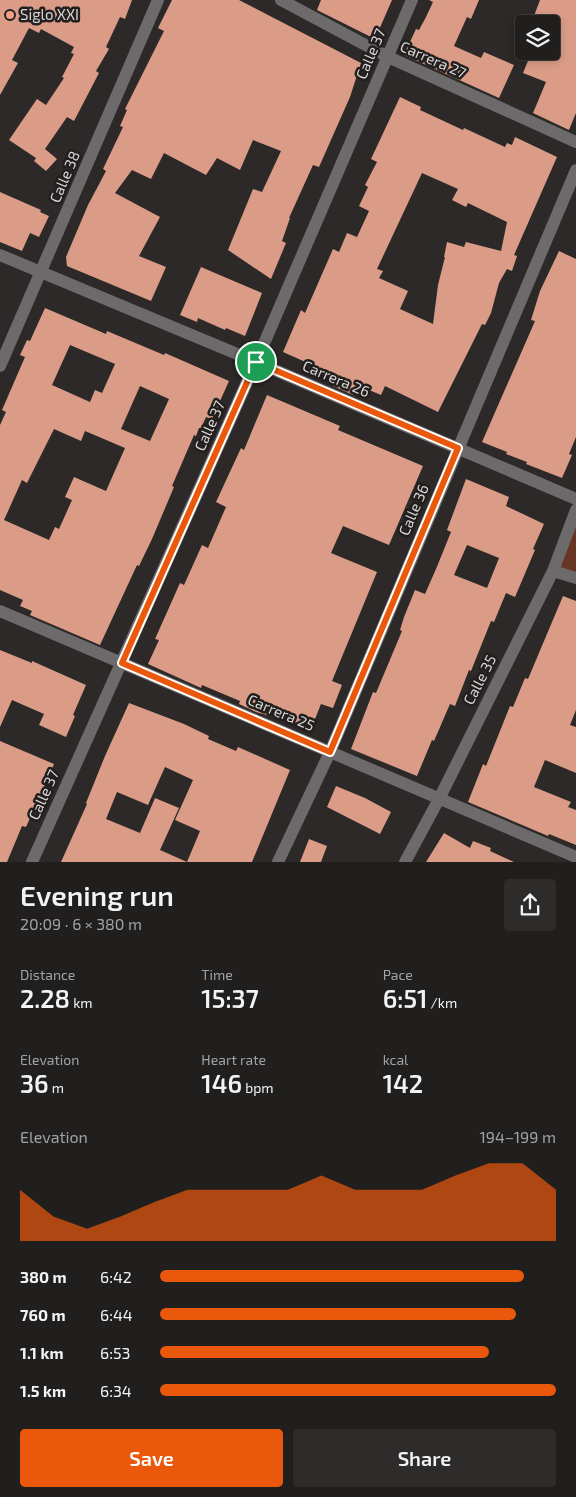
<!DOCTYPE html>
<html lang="en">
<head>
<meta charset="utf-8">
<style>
  :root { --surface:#211f1e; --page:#2d2c2b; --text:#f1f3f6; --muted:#a2a2a4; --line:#3e3d3c; --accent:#ea580c }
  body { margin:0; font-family:"Exo 2",sans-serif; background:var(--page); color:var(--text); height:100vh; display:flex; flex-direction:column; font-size:19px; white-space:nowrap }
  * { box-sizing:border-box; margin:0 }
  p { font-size:16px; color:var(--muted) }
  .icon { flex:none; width:28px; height:28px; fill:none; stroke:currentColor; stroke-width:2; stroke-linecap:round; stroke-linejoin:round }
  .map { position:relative; height:862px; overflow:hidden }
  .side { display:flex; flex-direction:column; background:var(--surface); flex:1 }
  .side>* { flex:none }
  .controls { position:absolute; left:515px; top:15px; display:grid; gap:10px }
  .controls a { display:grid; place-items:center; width:45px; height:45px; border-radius:5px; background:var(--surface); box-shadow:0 2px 8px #0003,0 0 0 1px var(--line); font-size:25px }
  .pin { position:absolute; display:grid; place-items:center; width:42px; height:42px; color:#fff; margin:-21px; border:2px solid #fff; border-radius:50%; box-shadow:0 1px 5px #0007 }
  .round { display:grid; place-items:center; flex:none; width:52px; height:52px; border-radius:5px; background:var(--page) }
  .headline { display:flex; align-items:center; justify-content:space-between; height:85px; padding:0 20px }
  h1 { font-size:28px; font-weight:600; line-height:38px }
  .figures { display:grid; grid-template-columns:repeat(3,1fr); gap:8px; height:85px; padding:5px 20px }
  .figures div { display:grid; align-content:center }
  .figures b { font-size:25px; font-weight:600 }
  .figures small { font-size:14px; font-weight:400 }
  .figures p { font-size:14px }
  .chart { height:140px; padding:10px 20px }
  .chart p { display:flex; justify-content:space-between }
  .chart svg { width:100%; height:90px; margin-top:5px; fill:var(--accent); opacity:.7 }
  .action { display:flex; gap:10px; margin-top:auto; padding:10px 20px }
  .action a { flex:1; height:58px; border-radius:5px; background:var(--accent); color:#fff; font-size:20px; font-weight:600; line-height:58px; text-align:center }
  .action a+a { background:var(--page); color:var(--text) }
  ul { padding:0 20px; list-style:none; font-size:16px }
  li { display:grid; grid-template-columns:80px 60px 1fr; align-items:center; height:38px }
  li i { height:12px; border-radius:6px; background:var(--accent) }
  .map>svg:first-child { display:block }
  .green { fill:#673524 }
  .building { fill:#db9c87; fill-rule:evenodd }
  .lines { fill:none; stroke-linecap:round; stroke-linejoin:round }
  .minor { stroke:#6c6a6a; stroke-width:12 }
  .route-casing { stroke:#fff; stroke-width:10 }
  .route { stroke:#ea580c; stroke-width:6 }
  .poi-dot { fill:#f39f83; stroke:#221f1e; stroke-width:2 }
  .labels { text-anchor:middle; stroke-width:5; stroke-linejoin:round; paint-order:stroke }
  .poi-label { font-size:15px; fill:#d8d6d6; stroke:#221f1e; text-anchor:start }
  .street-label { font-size:15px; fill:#d8d6d6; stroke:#221f1e }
</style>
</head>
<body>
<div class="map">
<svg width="576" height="862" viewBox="0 0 576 862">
  <rect width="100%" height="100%" fill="#2c2928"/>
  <!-- green -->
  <path class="green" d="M576,512V578L553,571Z"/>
  <!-- building -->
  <path class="building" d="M0,0H132L125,19L120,17L106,47L109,49L96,71L99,73L74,121L67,117L45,149L57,159L46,171L34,161L36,158L9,140L37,99L46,105L64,78L62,77L74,54L71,53L74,47L41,29L39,33L29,28L12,60L18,63L0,95Z
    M172,0H239L361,63L350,97L319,167L313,165L289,218H290L282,241L286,243L271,279L228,250L253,189L262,192L281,151L253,140L240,170L217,158L206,175L164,153L151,179L132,170L115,193L160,217L139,256L166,267L151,301L67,266L66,257L88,205L106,171L103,169L123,127L120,126L127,110L125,109L164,31L158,28Z
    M321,0H392L375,39L317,10Z
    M429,0H479L471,19L467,17L454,46L481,58L484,52L514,65L499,98L404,55L416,29L419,30L426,17L433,2Z
    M540,0H576V113L569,130L533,113L546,82L523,73L532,51H551V24H531Z
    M400,97L421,107L420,110L463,130L464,128L505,147L507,143L512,145L515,137L557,157L514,255L517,256L512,271L507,269L499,283L491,313L485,325L482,324L438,412L385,386L381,395L357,385L353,395L333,386L337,376L283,352L301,310L305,313L333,249L339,252L347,233L357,237L369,211L359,206L368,187L365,185L377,162L371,159ZM422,173L458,189L452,200L466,207L468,203L507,222L501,251L466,242L464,247L447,242L444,257H445L438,285L433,324L400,309L408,291L379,278L383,271L377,269Z
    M0,192L41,210L40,212L49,216L39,237L30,233L22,251L0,242Z
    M559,251L576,259V437L569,454L572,455L562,478L526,464L527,462L506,454L507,452L482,442L535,321L531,320L540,291Z
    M201,267L262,293L245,336L226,328L225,330L198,318L197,322L180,315Z
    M45,308L106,334L107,331L164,355L165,353L229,381L212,419L206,417L201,428H199L196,436L194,435L172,486L174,487L152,539L139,566L137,565L100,645L30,615L32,611L20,606L23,600L0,590V425L6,412L2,410L25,357L20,355L27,340L30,341ZM70,345L115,364L102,393L95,390L90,402L52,385ZM140,386L169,399L150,441L121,429ZM54,429L81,441L85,431L125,448L106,491L74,477L65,497L72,500L59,529L55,527L49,540L4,520L22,480L27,483Z
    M267,395L340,426L338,430L423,466L389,545L343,526L331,553L377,572L332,681L342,685L333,708L321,704L311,729L272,713L270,716L256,712L239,704L240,701L202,685L201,688L148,664L159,640L155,639L180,583L184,585L202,545L208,548L226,507L216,502L241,448L244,450Z
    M466,479L509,497L506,506L544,524L533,549L535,550L515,597L506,593L494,622L491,621L471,671L469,670L455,706L450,704L434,741L432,740L417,776L351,749L373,692L376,693L402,631L400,630L404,617L415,590L425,594L436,569L451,532L447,530ZM467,545L499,558L487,588L454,575Z
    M563,596L576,601V710L570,725L576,727V773L545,760L534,787L571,802L568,807L576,810V845L549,834L548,836L468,802L483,764L486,766L510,706L513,707L525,678L528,679Z
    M0,650L32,663V661L86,685L73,715L75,716L66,737L39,725L44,714L12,700L0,727Z
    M129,703L184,724L209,736L208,739L236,751L238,747L290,770L252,862H61L87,804L86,803L105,756ZM165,767L193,780L175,820L200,831L187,862L160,850L179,808L155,798L140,833L106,819L117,792L148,805Z
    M0,741L54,764L26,827L22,826L7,862H0Z
    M336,786L365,798L391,812L380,834L327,807Z
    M444,833L470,848L473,841L491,848L490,851L514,862H426Z
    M309,839L327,846L321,862H300Z"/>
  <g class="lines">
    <!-- minor -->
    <path class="minor" d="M281,0L388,57L576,142
      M0,255L242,356L576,499
      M0,366L158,0
      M553,571L576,578
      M0,611L576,857
      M32,862L256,362L412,0
      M278,862L330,752L576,170
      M405,862L439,799L553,571L576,510"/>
  </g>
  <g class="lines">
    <!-- route casing -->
    <g class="route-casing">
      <path id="route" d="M256,362L458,448L330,752L122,663Z"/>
    </g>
    <!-- route -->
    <use href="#route" class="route"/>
  </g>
  <!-- markers -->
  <circle class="poi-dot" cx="10" cy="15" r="5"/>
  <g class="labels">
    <!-- poi labels -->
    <g class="poi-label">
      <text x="20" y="20">Siglo XXI</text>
    </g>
    <!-- street labels -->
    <g class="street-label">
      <text transform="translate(371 54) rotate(-67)" y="5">Calle 37</text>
      <text transform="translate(433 60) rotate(24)" y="5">Carrera 27</text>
      <text transform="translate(65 177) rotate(-67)" y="5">Calle 38</text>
      <text transform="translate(336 379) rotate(23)" y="5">Carrera 26</text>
      <text transform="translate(210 426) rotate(-66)" y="5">Calle 37</text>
      <text transform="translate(414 510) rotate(-67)" y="5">Calle 36</text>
      <text transform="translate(480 680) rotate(-63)" y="5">Calle 35</text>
      <text transform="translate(281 713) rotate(23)" y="5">Carrera 25</text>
      <text transform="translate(44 795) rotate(-66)" y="5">Calle 37</text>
    </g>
  </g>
</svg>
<div class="controls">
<a><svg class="icon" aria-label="layers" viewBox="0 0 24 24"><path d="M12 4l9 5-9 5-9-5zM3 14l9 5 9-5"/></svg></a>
</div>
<div class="pin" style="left:256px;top:362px;background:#1e9e55"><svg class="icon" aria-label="arrive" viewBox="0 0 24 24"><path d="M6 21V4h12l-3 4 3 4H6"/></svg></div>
</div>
<section class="side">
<div class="headline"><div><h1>Evening run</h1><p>20:09 · 6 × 380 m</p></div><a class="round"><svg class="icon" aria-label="share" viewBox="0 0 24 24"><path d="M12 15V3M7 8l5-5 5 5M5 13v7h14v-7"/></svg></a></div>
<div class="figures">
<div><p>Distance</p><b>2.28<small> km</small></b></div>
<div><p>Time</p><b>15:37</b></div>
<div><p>Pace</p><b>6:51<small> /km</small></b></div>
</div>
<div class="figures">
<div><p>Elevation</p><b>36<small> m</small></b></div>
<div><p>Heart rate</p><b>146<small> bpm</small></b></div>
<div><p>kcal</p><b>142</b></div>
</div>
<div class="chart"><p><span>Elevation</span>194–199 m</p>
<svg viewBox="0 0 160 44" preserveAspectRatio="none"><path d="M0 44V19L10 32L20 38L30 32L40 25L50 19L60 19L70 19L80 19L90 12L100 19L110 19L120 19L130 12L140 6L150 6L160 19V44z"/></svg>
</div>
<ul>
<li><b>380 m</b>6:42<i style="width:92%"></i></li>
<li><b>760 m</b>6:44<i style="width:90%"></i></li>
<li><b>1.1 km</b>6:53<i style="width:83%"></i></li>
<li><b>1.5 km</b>6:34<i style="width:100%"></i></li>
</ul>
<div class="action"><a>Save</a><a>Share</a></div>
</section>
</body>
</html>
